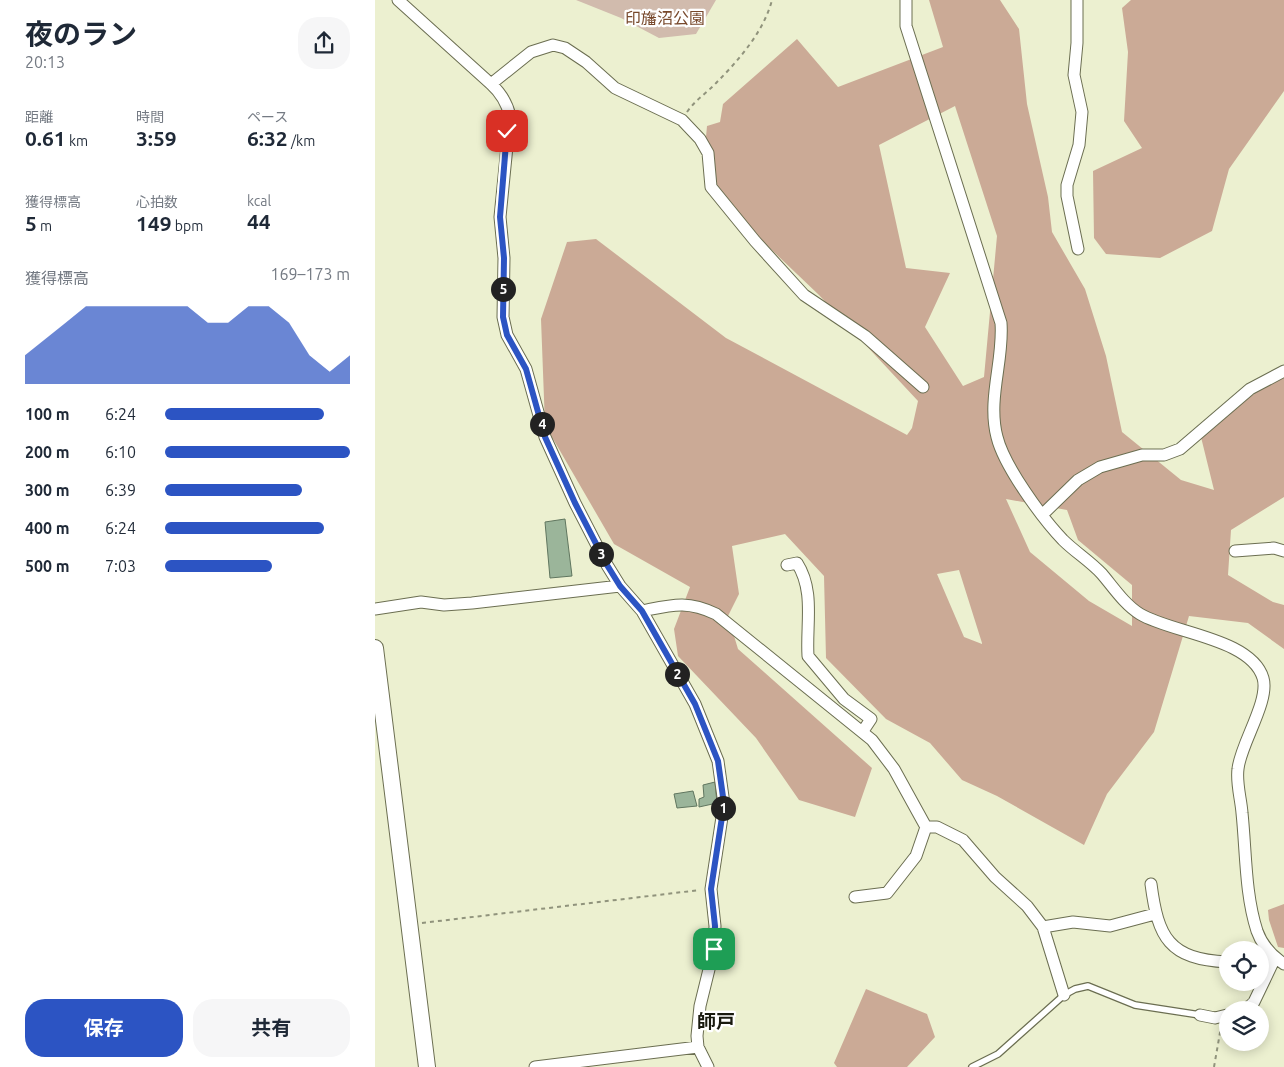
<!DOCTYPE html>
<html lang="ja">
<head>
<meta charset="utf-8">
<style>
  :root { --surface:#fff; --page:#f6f6f7; --text:#1f2937; --muted:#747a83; --accent:#2c54c3 }
  body { margin:0; font-family:Ubuntu,"Noto Sans JP",sans-serif; background:var(--page); color:var(--text); height:100vh; display:flex; flex-direction:column; font-size:19px; white-space:nowrap }
  * { box-sizing:border-box; margin:0 }
  p { font-size:16px; color:var(--muted) }
  .icon { flex:none; width:28px; height:28px; fill:none; stroke:currentColor; stroke-width:2; stroke-linecap:round; stroke-linejoin:round }
  .map { position:relative; flex:1; overflow:hidden }
  .drawer { display:flex; flex-direction:column; background:var(--surface); width:375px }
  .drawer>* { flex:none }
  .buttons { position:absolute; left:844px; top:941px; display:grid; gap:10px }
  .buttons a { display:grid; place-items:center; width:50px; height:50px; border-radius:50%; background:var(--surface); box-shadow:0 2px 12px #0003; font-size:25px }
  .pin { position:absolute; display:grid; place-items:center; width:42px; height:42px; color:#fff; margin:-21px; border-radius:10px; box-shadow:0 2px 8px #0006 }
  .km { position:absolute; width:25px; height:25px; margin:-12px; border-radius:50%; background:#222; color:#fff; font-size:14px; line-height:25px; text-align:center }
  .round { display:grid; place-items:center; flex:none; width:52px; height:52px; border-radius:20px; background:var(--page) }
  .summary { display:flex; align-items:center; justify-content:space-between; height:85px; padding:0 25px }
  h1 { font-size:28px; font-weight:700; line-height:38px }
  .stats { display:grid; grid-template-columns:repeat(3,1fr); gap:8px; height:85px; padding:5px 25px }
  .stats div { display:grid; align-content:center }
  .stats b { font-size:21px; font-weight:700 }
  .stats small { font-size:14px; font-weight:400 }
  .stats p { font-size:14px }
  .chart { height:140px; padding:10px 25px }
  .chart p { display:flex; justify-content:space-between }
  .chart svg { width:100%; height:90px; margin-top:5px; fill:var(--accent); opacity:.7 }
  .button { display:flex; gap:10px; margin-top:auto; padding:10px 25px }
  .button a { flex:1; height:58px; border-radius:20px; background:var(--accent); color:#fff; font-size:20px; font-weight:700; line-height:58px; text-align:center }
  .button a+a { background:var(--page); color:var(--text) }
  ul { padding:0 25px; list-style:none; font-size:16px }
  li { display:grid; grid-template-columns:80px 60px 1fr; align-items:center; height:38px }
  li i { height:12px; border-radius:6px; background:var(--accent) }
  main { display:flex; flex:1; min-height:0 }
  .map>svg:first-child { display:block }
  .green { fill:#d1bbad }
  .forest { fill:#cbaa96; fill-rule:evenodd }
  .building { fill:#9bb59a; stroke:#60765f }
  .lines { fill:none; stroke-linecap:round; stroke-linejoin:round }
  .lane-casing { stroke:#6b6e51; stroke-width:8 }
  .street-casing { stroke:#6b6e51; stroke-width:13 }
  .secondary-casing { stroke:#6b6e51; stroke-width:18 }
  .path { stroke:#90937c; stroke-width:2; stroke-dasharray:4 4; stroke-linecap:butt }
  .lane { stroke:#fff; stroke-width:5.5 }
  .street { stroke:#fff; stroke-width:11 }
  .secondary { stroke:#fff; stroke-width:16 }
  .route-casing { stroke:#fff; stroke-width:10 }
  .route { stroke:#2c54c3; stroke-width:6 }
  .labels { text-anchor:middle; stroke-width:4.5; stroke-linejoin:round; paint-order:stroke }
  .park-label { font-size:16px; fill:#78492c; stroke:#fff }
  .quarter-label { font-size:19px; font-weight:bold; fill:#191a0f; stroke:#fff }
</style>
</head>
<body>
<main>
<section class="drawer">
<div class="summary"><div><h1>夜のラン</h1><p>20:13</p></div><a class="round"><svg class="icon" aria-label="share" viewBox="0 0 24 24"><path d="M12 15V3M7 8l5-5 5 5M5 13v7h14v-7"/></svg></a></div>
<div class="stats">
<div><p>距離</p><b>0.61<small> km</small></b></div>
<div><p>時間</p><b>3:59</b></div>
<div><p>ペース</p><b>6:32<small> /km</small></b></div>
</div>
<div class="stats">
<div><p>獲得標高</p><b>5<small> m</small></b></div>
<div><p>心拍数</p><b>149<small> bpm</small></b></div>
<div><p>kcal</p><b>44</b></div>
</div>
<div class="chart"><p><span>獲得標高</span>169–173 m</p>
<svg viewBox="0 0 160 44" preserveAspectRatio="none"><path d="M0 44V30L10 22L20 14L30 6L40 6L50 6L60 6L70 6L80 6L90 14L100 14L110 6L120 6L130 14L140 30L150 38L160 30V44z"/></svg>
</div>
<ul>
<li><b>100 m</b>6:24<i style="width:86%"></i></li>
<li><b>200 m</b>6:10<i style="width:100%"></i></li>
<li><b>300 m</b>6:39<i style="width:74%"></i></li>
<li><b>400 m</b>6:24<i style="width:86%"></i></li>
<li><b>500 m</b>7:03<i style="width:58%"></i></li>
</ul>
<div class="button"><a>保存</a><a>共有</a></div>
</section>
<div class="map">
<svg width="909" height="1067" viewBox="0 0 909 1067">
  <rect width="100%" height="100%" fill="#ecf0d0"/>
  <!-- green -->
  <path class="green" d="M201,0H341L321,34L284,38L246,18Z"/>
  <!-- forest -->
  <path class="forest" d="M554,0H625L644,29L652,104L673,197L677,232L710,289L731,356L747,432L806,480L839,490L825,433L909,372V497L856,530L853,575L898,602L909,605V649L873,623L814,616L779,732L732,794L709,845L622,796L587,780L555,743L511,719L451,658L449,576L410,534L357,546L364,594L353,616L363,649L497,768L480,817L424,800L381,738L303,656L299,629L315,587L239,544L170,425L166,319L192,242L221,239L351,338L532,435L537,428L543,401L444,295L357,212L328,170L332,126L345,122L348,104L422,39L463,87L568,47ZM580,106L622,236L609,377L588,386L550,327L575,273L531,268L504,145ZM631,499L692,510L703,540L757,585V626L714,601L655,552ZM584,570L607,643V644L589,637L562,574Z
    M756,0H909V91L854,169L837,231L785,258L731,254L719,238L718,171L767,148L749,121L753,52L747,8Z
    M909,904V948L903,947L894,920L893,910Z
    M491,989L552,1014L560,1037L532,1067H462L459,1063Z"/>
  <!-- building -->
  <path class="building" d="M190,519L197,576L175,578L170,522Z
    M340,782L342,803L324,807V799L329,797L328,785Z
    M318,791L322,806L302,808L299,794Z"/>
  <g class="lines">
    <!-- lane casing -->
    <g class="lane-casing">
      <path id="lane" d="M597,1067L623,1054L689,995L700,989L713,986L760,1005L825,1015"/>
    </g>
    <!-- street casing -->
    <g class="street-casing">
      <path id="street" d="M23,0L116,84C126,93 132,103 135,116L125,217L129,258L128,317L132,335L151,369L170,437L200,503L232,565L245,586L267,611L320,704L343,761L349,804L336,889L340,926L339,949L325,1006L322,1036L323,1047L333,1067
        M531,0V26L626,323C629,360 612,399 622,437C629,466 667,518 688,540C700,552 715,561 727,574C738,587 750,605 765,614C796,633 876,638 888,678C895,701 865,745 863,769C861,783 866,799 867,813C871,851 870,894 882,931C887,945 897,956 909,964
        M702,0V43L699,75L707,112L704,145L692,185V196L703,249
        M116,84L156,52L178,45L190,48L211,62L240,88L307,120L325,139L333,153L336,187L380,241L429,295L490,336L548,387
        M668,514L703,480L725,467L767,455H789L805,449L875,389L909,371
        M860,551L899,548L909,551
        M412,565L422,563C440,591 431,624 433,656L469,699L496,719L488,731
        M0,609L46,602L69,605L97,603L245,586
        M267,611C297,605 312,600 341,614L497,740L519,769L551,827H562L588,840L620,877L652,906L668,927L698,922L735,926L780,914
        M776,884C783,938 794,959 852,962
        M480,897L512,893L541,856L551,827
        M668,927L689,995
        M885,962L900,958
        M865,1010L875,1006L879,1002L900,958
        M825,1015L840,1018L852,1015
        M160,1067L323,1047"/>
    </g>
    <!-- secondary casing -->
    <g class="secondary-casing">
      <path id="secondary" d="M0,648L52,1067"/>
    </g>
    <!-- path -->
    <path class="path" d="M312,112C321,99 332,93 342,82C364,60 389,31 397,0
      M47,923L325,890
      M839,1067L846,1027"/>
    <!-- lane -->
    <use href="#lane" class="lane"/>
    <!-- street -->
    <use href="#street" class="street"/>
    <!-- secondary -->
    <use href="#secondary" class="secondary"/>
  </g>
  <g class="lines">
    <!-- route casing -->
    <g class="route-casing">
      <path id="route" d="M132,131L125,217L129,258L128,317L132,335L151,369L170,437L200,503L232,565L245,586L267,611L320,704L343,761L349,804L336,889L340,926L339,949"/>
    </g>
    <!-- route -->
    <use href="#route" class="route"/>
  </g>
  <g class="labels">
    <!-- park labels -->
    <g class="park-label">
      <text x="290" y="24">印旛沼公園</text>
    </g>
    <!-- quarter labels -->
    <g class="quarter-label">
      <text x="341" y="1028">師戸</text>
    </g>
  </g>
</svg>
<div class="buttons">
<a><svg class="icon" aria-label="locate" viewBox="0 0 24 24"><circle cx="12" cy="12" r="6"/><path d="M12 2v4M12 18v4M2 12h4M18 12h4"/></svg></a>
<a><svg class="icon" aria-label="layers" viewBox="0 0 24 24"><path d="M12 4l9 5-9 5-9-5zM3 14l9 5 9-5"/></svg></a>
</div>
<div class="pin" style="left:339px;top:949px;background:#1e9e55"><svg class="icon" aria-label="arrive" viewBox="0 0 24 24"><path d="M6 21V4h12l-3 4 3 4H6"/></svg></div>
<div class="pin" style="left:132px;top:131px;background:#d93025"><svg class="icon" aria-label="check" viewBox="0 0 24 24"><path d="M5 12l5 5 9-10"/></svg></div>
<b class="km" style="left:348px;top:808px">1</b>
<b class="km" style="left:302px;top:674px">2</b>
<b class="km" style="left:226px;top:554px">3</b>
<b class="km" style="left:167px;top:424px">4</b>
<b class="km" style="left:128px;top:289px">5</b>
</div>
</main>
</body>
</html>
